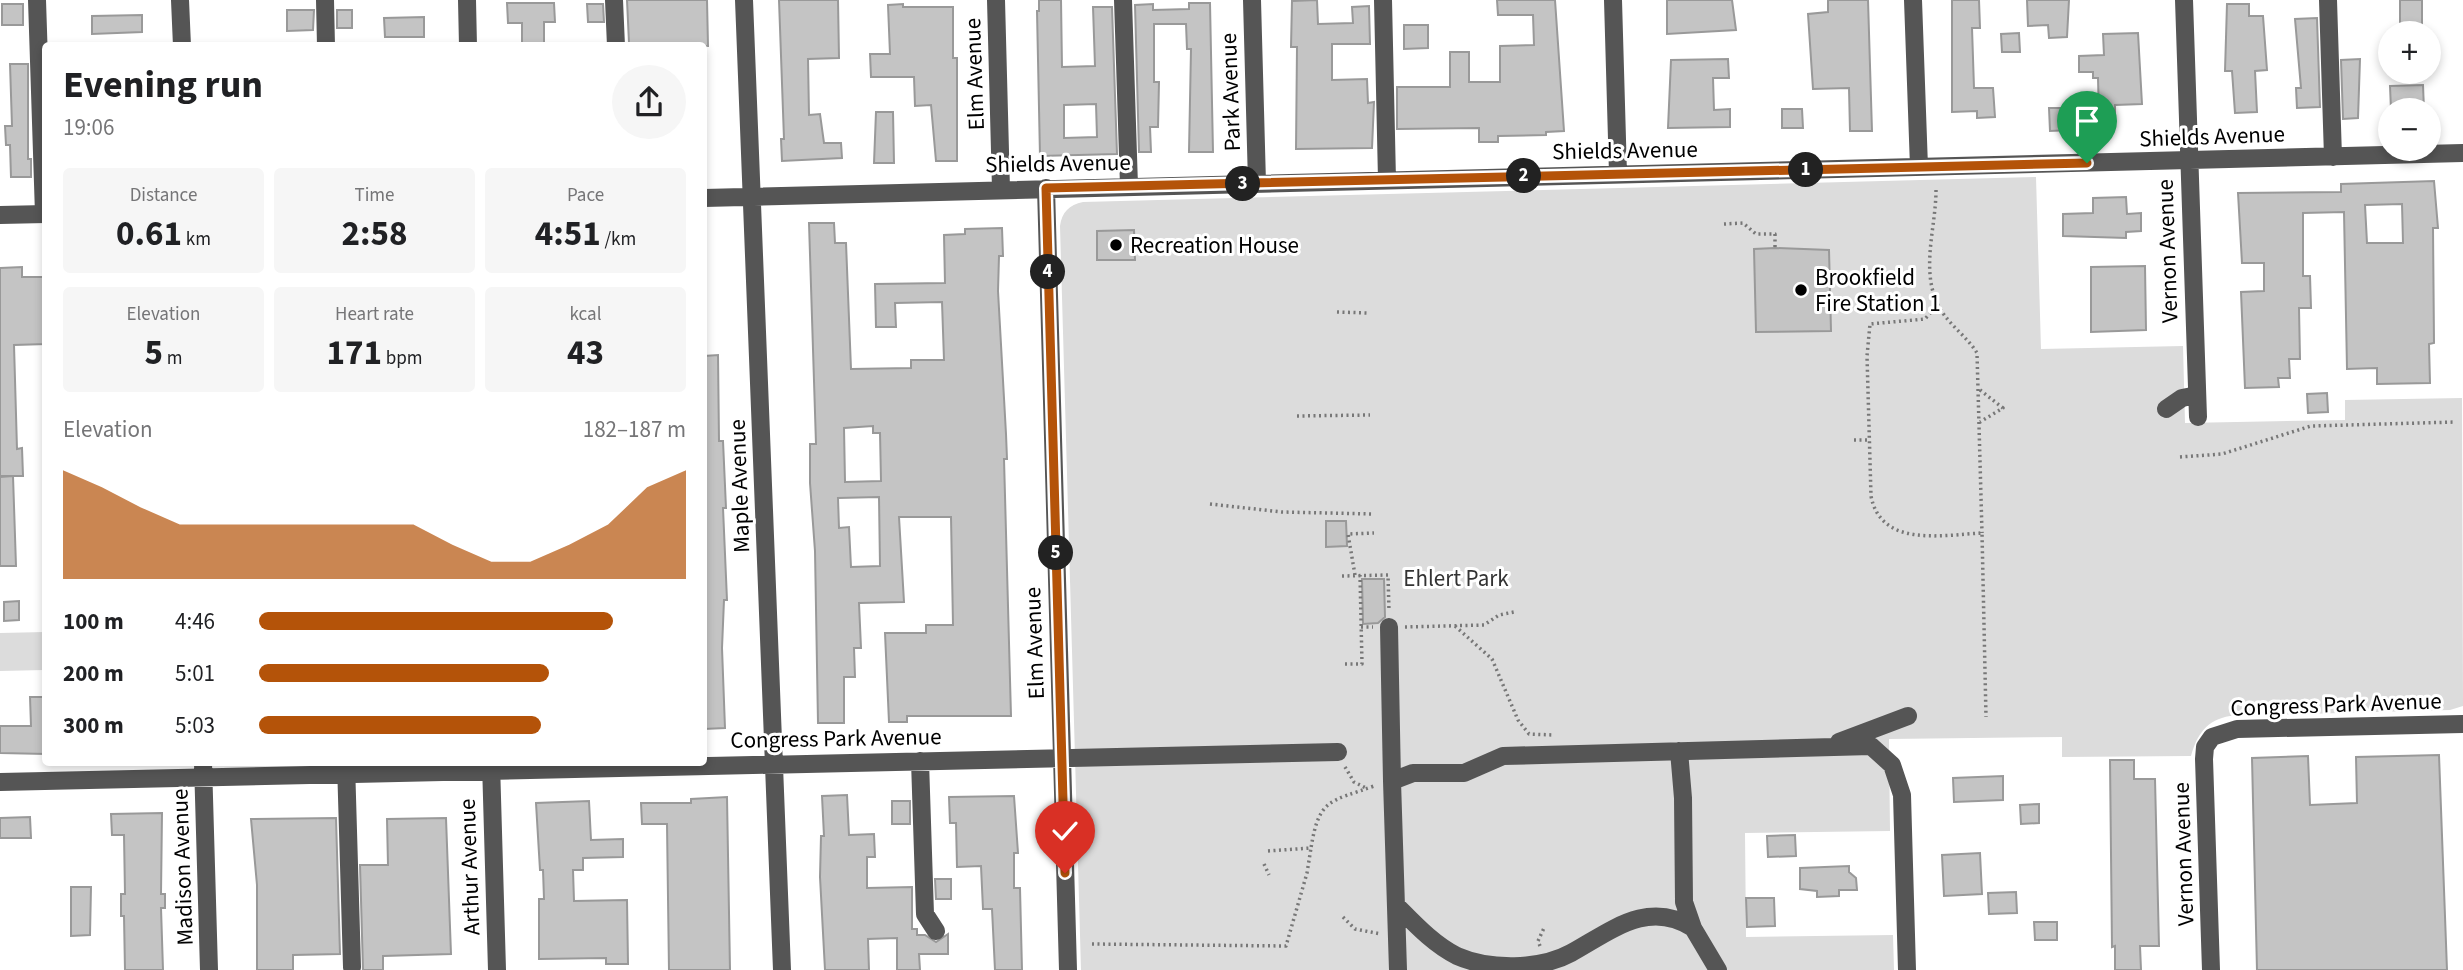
<!DOCTYPE html>
<html lang="en">
<head>
<meta charset="utf-8">
<style>
  :root { --surface:#fff; --page:#f6f6f6; --text:#202124; --muted:#757577; --accent:#b45309 }
  body { margin:0; font-family:"Source Sans 3",sans-serif; background:var(--page); color:var(--text); height:100vh; display:flex; flex-direction:column; font-size:26px; white-space:nowrap }
  * { box-sizing:border-box; margin:0 }
  p { font-size:23px; color:var(--muted) }
  .icon { flex:none; width:38px; height:38px; fill:none; stroke:currentColor; stroke-width:2; stroke-linecap:round; stroke-linejoin:round }
  .map { position:relative; flex:1; overflow:hidden }
  .panel { position:absolute; left:42px; top:42px; width:665px; height:724px; display:flex; flex-direction:column; background:var(--surface); border-radius:7px; box-shadow:0 4px 10px #0003 }
  .panel>* { flex:none }
  .buttons { position:absolute; left:2378px; top:21px; display:grid; gap:14px }
  .buttons a { display:grid; place-items:center; width:63px; height:63px; border-radius:50%; background:var(--surface); box-shadow:0 4px 10px #0003; font-size:35px }
  .pin { position:absolute; display:grid; place-items:center; width:60px; height:60px; color:#fff; margin:-72px -30px; border-radius:50% 50% 50% 0; rotate:-45deg; box-shadow:0 0 7px #0007 }
  .pin .icon { rotate:45deg }
  .km { position:absolute; width:35px; height:35px; margin:-18px; border-radius:50%; background:#222; color:#fff; font-size:19px; line-height:35px; text-align:center }
  .round { display:grid; place-items:center; flex:none; width:74px; height:74px; border-radius:37px; background:var(--page) }
  .headline { display:flex; align-items:center; justify-content:space-between; height:119px; padding:0 21px }
  h1 { font-size:38px; font-weight:700; line-height:52px }
  .stats { display:grid; grid-template-columns:repeat(3,1fr); gap:10px; height:119px; padding:7px 21px }
  .stats div { display:grid; align-content:center; border-radius:7px; background:var(--page); text-align:center }
  .stats b { font-size:35px; font-weight:700 }
  .stats small { font-size:19px; font-weight:400 }
  .stats p { font-size:19px }
  .chart { height:196px; padding:14px 21px }
  .chart p { display:flex; justify-content:space-between }
  .chart svg { width:100%; height:126px; margin-top:7px; fill:var(--accent); opacity:.7 }
  ul { padding:0 21px; list-style:none; font-size:23px }
  li { display:grid; grid-template-columns:112px 84px 1fr; align-items:center; height:52px }
  li i { height:18px; border-radius:9px; background:var(--accent) }
  .map>svg:first-child { display:block }
  .green { fill:#dcdcdc }
  .building { fill:#c4c4c4; stroke:#999; stroke-width:2; fill-rule:evenodd }
  .lines { fill:none; stroke-linecap:round; stroke-linejoin:round }
  .path { stroke:#777; stroke-width:3.5; stroke-dasharray:2 3.5; stroke-linecap:butt }
  .minor { stroke:#555; stroke-width:18 }
  .route-casing { stroke:#fff; stroke-width:14 }
  .route { stroke:#b45309; stroke-width:9 }
  .poi-dot { fill:#000; stroke:#fff; stroke-width:2.5 }
  .labels { text-anchor:middle; stroke-width:6; stroke-linejoin:round; paint-order:stroke }
  .street-label { font-size:23px; fill:#000; stroke:#fff }
  .poi-label { font-size:23px; fill:#000; stroke:#fff; text-anchor:start }
  .park-label { font-size:23px; fill:#333; stroke:#fff }
</style>
</head>
<body>
<div class="map">
<svg width="2463" height="970" viewBox="0 0 2463 970">
  <rect width="100%" height="100%" fill="#fff"/>
  <!-- green -->
  <path class="green" d="M2036,177L2041,349L2183,346L2185,423L2345,420V400L2462,398L2463,706L2450,710L2230,716C2207,720 2197,734 2191,756L2062,757V737L1889,739L1890,831L1745,833L1746,937L1893,935L1894,970H1081L1060,226C1062,212 1069,205 1083,202Z
    M45,632V670L0,671V633Z"/>
  <!-- building -->
  <path class="building" d="M627,0H707L708,46L629,43Z
    M779,0H838L839,58L808,59L809,115L820,114L824,143H841L842,158L782,161L781,139H784Z
    M1039,0H1061L1062,67L1095,66L1093,7H1112L1117,154L1040,156L1037,11H1039ZM1096,104L1097,137L1064,138V105Z
    M1317,0L1318,24L1353,23L1352,7L1369,6L1370,44H1332V80L1367,79L1368,103L1374,102L1372,148L1296,149L1297,47H1291L1292,1Z
    M1497,0H1555L1564,131L1546,132V135L1498,136V142H1479V128L1397,129V87H1450V52H1469V82H1500V46L1534,45L1533,15H1498Z
    M1667,0H1732L1736,30L1667,34Z
    M1828,0H1868L1872,131H1850L1849,88L1813,89L1808,14L1828,12Z
    M1952,0H1979L1980,28H1972L1974,88H1993L1995,117L1977,118V111L1952,112Z
    M2027,0H2069L2067,37L2049,38L2048,25L2028,26Z
    M2400,0H2422V33H2400Z
    M507,3H554L555,22H544V46H522V23H508Z
    M1189,3H1210L1213,152H1189L1191,49H1187L1186,24H1154V82H1159L1158,127H1150L1151,152H1139L1135,5L1153,4V10L1189,9Z
    M2,4H23V25H2Z
    M587,4H603L604,22H588Z
    M903,4V7H953V58H957V161H936L931,105L915,106L914,77H871L870,54H890L888,5Z
    M2227,4H2249V16H2263L2267,70L2255,71L2257,112L2235,113L2232,71H2225Z
    M287,10H314L313,30L287,31Z
    M337,10H352V28H337Z
    M142,15V32L92,34V16Z
    M424,17V37H385L384,18Z
    M2317,18L2320,107L2297,108L2296,88H2301L2295,19Z
    M1404,25H1428V48L1404,49Z
    M2019,33L2020,52H2002L2001,34Z
    M2138,33L2142,104L2115,105V117H2099L2098,78H2093V72H2079V56L2104,55L2103,34Z
    M1728,59L1729,78H1713L1714,110L1730,109V127L1668,128L1671,60Z
    M2360,59L2358,118L2343,119L2341,60Z
    M10,64H28V159H31V177H11L10,145H6L5,126H12Z
    M2423,85L2424,110H2391L2390,86Z
    M2049,108H2071L2072,130L2050,131Z
    M1782,109H1802L1803,128H1782Z
    M876,112H893L894,163H874Z
    M2434,181L2438,228H2433L2434,343L2429,344L2430,383L2377,384V368L2347,369L2344,212L2303,213V276H2310L2311,308H2299L2300,359H2289L2290,378H2278L2279,387L2245,388L2241,292L2264,291V263H2242L2238,193L2341,192V184ZM2402,204L2403,243H2367L2365,205Z
    M2126,197L2127,214L2141,213V231L2126,232V238L2063,236V214L2093,213V198Z
    M809,223H834L835,243H846L851,369L911,368V360H944L942,302L895,303L896,327H876L875,284L945,283L944,235L965,234V229L1002,228L1003,256H999L998,291L1006,434L1007,459H1004L1011,716H907V722H889L885,633H926V625H953L951,517H899L904,602L859,603L861,648H854L855,677H844V723H818L815,551L810,483V444H816ZM873,426V433H880L881,481L845,482L844,428ZM879,497L880,566L851,567L849,527L839,528L838,498Z
    M1134,230L1135,260H1097V231Z
    M1775,248L1829,250L1831,331L1756,332L1754,249Z
    M2145,266L2146,330L2091,332V267Z
    M22,267V277H46V344L14,345L17,449L22,448L23,476H0V268Z
    M718,355L719,441H723L726,508H723L727,600H724L722,648L725,728L704,729V356Z
    M2327,393L2328,412L2308,413L2307,394Z
    M13,476L16,566H0V477Z
    M1326,521H1346L1347,546L1326,547Z
    M1362,579H1384L1385,617L1378,623L1363,624Z
    M19,601V620L4,621V602Z
    M30,697H46V754L0,753V726H31Z
    M2439,755L2447,970H2257L2252,758L2308,756L2310,805L2357,803L2356,757Z
    M2110,760H2134V779H2155L2159,946H2140L2141,970H2115V946L2112,947Z
    M2003,776V800L1954,802L1953,778Z
    M847,795L849,835L874,834L875,857H867V888L912,887V929H917V935H925L936,942L948,934V954H919L920,970H897V938L868,939L869,970H825L820,877L821,836H824L822,796Z
    M1014,796L1018,853H1014V888H1020L1022,970H995L992,909H983L981,866L957,867L956,823H950L949,797Z
    M727,797L730,970H669L667,824H642L641,803H691V799Z
    M589,801L591,840L623,839V857L583,858V870H573L574,901L627,900L628,964H606V958L539,959V899H544L543,870H540L536,803Z
    M892,801H910V824H892Z
    M2039,804V823L2021,824L2020,805Z
    M162,813L161,894H165V908H161L163,970H125L124,916H121V894H125L124,835H112L111,814Z
    M30,817L31,838H0V818Z
    M336,818L340,954L293,955V970H257V885L251,819Z
    M446,818L451,954L383,956V970H363L360,865H388L387,819Z
    M1795,835L1796,856L1768,857L1767,836Z
    M1980,853L1982,894L1944,896L1942,855Z
    M1849,866V872L1856,878L1857,890H1839V896L1817,897V891L1800,889V868Z
    M935,879H951V899H936Z
    M71,887H91L90,935L71,936Z
    M2016,892L2017,913L1989,914L1988,893Z
    M1746,898H1774L1775,926L1747,927Z
    M2034,922H2057V940H2035Z"/>
  <g class="lines">
    <!-- path -->
    <path class="path" d="M1936,190C1936,227 1921,267 1937,303C1946,323 1966,335 1977,353L1982,533
      M1724,224L1743,223L1756,234H1775V248
      M1938,304L1925,319L1870,324L1867,356L1871,496C1881,548 1942,535 1982,533L1986,717
      M1337,312L1367,313
      M1980,390L2003,408L1980,422
      M1297,416L1370,415
      M1854,440H1869
      M2180,457L2222,454L2311,426L2456,422
      M1210,504L1282,512L1373,514
      M1355,575L1348,534L1374,533
      M1342,576L1388,575L1389,611
      M1455,626L1492,659L1518,720L1529,734L1553,735
      M1361,627H1373
      M1405,627L1484,625L1499,615L1514,612
      M1345,664H1362L1360,575
      M1345,767L1354,782L1366,788
      M1268,851L1311,848C1319,798 1330,802 1374,786
      M1264,864L1269,875
      M1343,917L1355,929L1381,934
      M1092,944L1286,946L1307,873L1311,848
      M1540,946L1538,941L1544,928"/>
    <!-- minor -->
    <path class="minor" d="M37,0L44,214
      M180,0L182,46
      M325,0L326,46
      M467,0L468,46
      M614,0L616,46
      M744,0L782,970
      M996,0L1001,189
      M1123,0L1129,186
      M1252,0L1257,183
      M1383,0L1387,180
      M1613,0L1618,174
      M1913,0L1919,167
      M2184,0L2198,417
      M2328,0L2333,157
      M1046,188L1068,970
      M704,198L2463,153
      M0,215L46,214
      M2166,409L2182,398L2197,395
      M1389,627L1392,781
      M1839,742L1908,716
      M1679,751L1683,798L1684,902L1693,928L1718,970
      M920,761L925,914L936,931
      M203,763L209,970
      M346,763L352,967
      M491,763L497,970
      M0,782L1338,752
      M1396,905C1414,923 1433,944 1457,956C1489,970 1540,970 1571,953C1611,931 1648,899 1693,928
      M1398,970L1392,781L1413,773H1464L1503,756L1871,746L1892,765L1902,795L1907,970
      M2211,970L2204,759L2205,747L2212,737L2237,729L2463,724"/>
  </g>
  <g class="lines">
    <!-- route casing -->
    <g class="route-casing">
      <path id="route" d="M1065,873L1046,188L2087,163"/>
    </g>
    <!-- route -->
    <use href="#route" class="route"/>
  </g>
  <!-- markers -->
  <g class="poi-dot">
    <circle cx="1116" cy="245" r="7"/>
    <circle cx="1801" cy="290" r="7"/>
  </g>
  <g class="labels">
    <!-- street labels -->
    <g class="street-label">
      <text transform="translate(974 74) rotate(-92)" y="8">Elm Avenue</text>
      <text transform="translate(1230 92) rotate(-92)" y="8">Park Avenue</text>
      <text transform="translate(2212 136) rotate(-2)" y="8">Shields Avenue</text>
      <text transform="translate(1625 150) rotate(-1)" y="8">Shields Avenue</text>
      <text transform="translate(1058 163) rotate(-1)" y="8">Shields Avenue</text>
      <text transform="translate(2167 251) rotate(-92)" y="8">Vernon Avenue</text>
      <text transform="translate(739 486) rotate(-92)" y="8">Maple Avenue</text>
      <text transform="translate(1034 643) rotate(-92)" y="8">Elm Avenue</text>
      <text transform="translate(2336 704) rotate(-2)" y="8">Congress Park Avenue</text>
      <text transform="translate(836 738) rotate(-1)" y="8">Congress Park Avenue</text>
      <text transform="translate(2183 854) rotate(-92)" y="8">Vernon Avenue</text>
      <text transform="translate(182 867) rotate(-92)" y="8">Madison Avenue</text>
      <text transform="translate(469 867) rotate(-92)" y="8">Arthur Avenue</text>
    </g>
    <!-- poi labels -->
    <g class="poi-label">
      <text x="1130" y="253">Recreation House</text>
      <text x="1815" y="285">Brookfield<tspan x="1815" dy="26">Fire Station 1</tspan></text>
    </g>
    <!-- park labels -->
    <g class="park-label">
      <text x="1456" y="586">Ehlert Park</text>
    </g>
  </g>
</svg>
<div class="buttons">
<a>+</a>
<a>−</a>
</div>
<div class="pin" style="left:2087px;top:163px;background:#1e9e55"><svg class="icon" aria-label="arrive" viewBox="0 0 24 24"><path d="M6 21V4h12l-3 4 3 4H6"/></svg></div>
<div class="pin" style="left:1065px;top:873px;background:#d93025"><svg class="icon" aria-label="check" viewBox="0 0 24 24"><path d="M5 12l5 5 9-10"/></svg></div>
<b class="km" style="left:1806px;top:170px">1</b>
<b class="km" style="left:1524px;top:176px">2</b>
<b class="km" style="left:1243px;top:184px">3</b>
<b class="km" style="left:1048px;top:272px">4</b>
<b class="km" style="left:1056px;top:553px">5</b>
<section class="panel">
<div class="headline"><div><h1>Evening run</h1><p>19:06</p></div><a class="round"><svg class="icon" aria-label="share" viewBox="0 0 24 24"><path d="M12 15V3M7 8l5-5 5 5M5 13v7h14v-7"/></svg></a></div>
<div class="stats">
<div><p>Distance</p><b>0.61<small> km</small></b></div>
<div><p>Time</p><b>2:58</b></div>
<div><p>Pace</p><b>4:51<small> /km</small></b></div>
</div>
<div class="stats">
<div><p>Elevation</p><b>5<small> m</small></b></div>
<div><p>Heart rate</p><b>171<small> bpm</small></b></div>
<div><p>kcal</p><b>43</b></div>
</div>
<div class="chart"><p><span>Elevation</span>182–187 m</p>
<svg viewBox="0 0 160 44" preserveAspectRatio="none"><path d="M0 44V6L10 12L20 19L30 25L40 25L50 25L60 25L70 25L80 25L90 25L100 32L110 38L120 38L130 32L140 25L150 12L160 6V44z"/></svg>
</div>
<ul>
<li><b>100 m</b>4:46<i style="width:83%"></i></li>
<li><b>200 m</b>5:01<i style="width:68%"></i></li>
<li><b>300 m</b>5:03<i style="width:66%"></i></li>
</ul>
</section>
</div>
</body>
</html>
